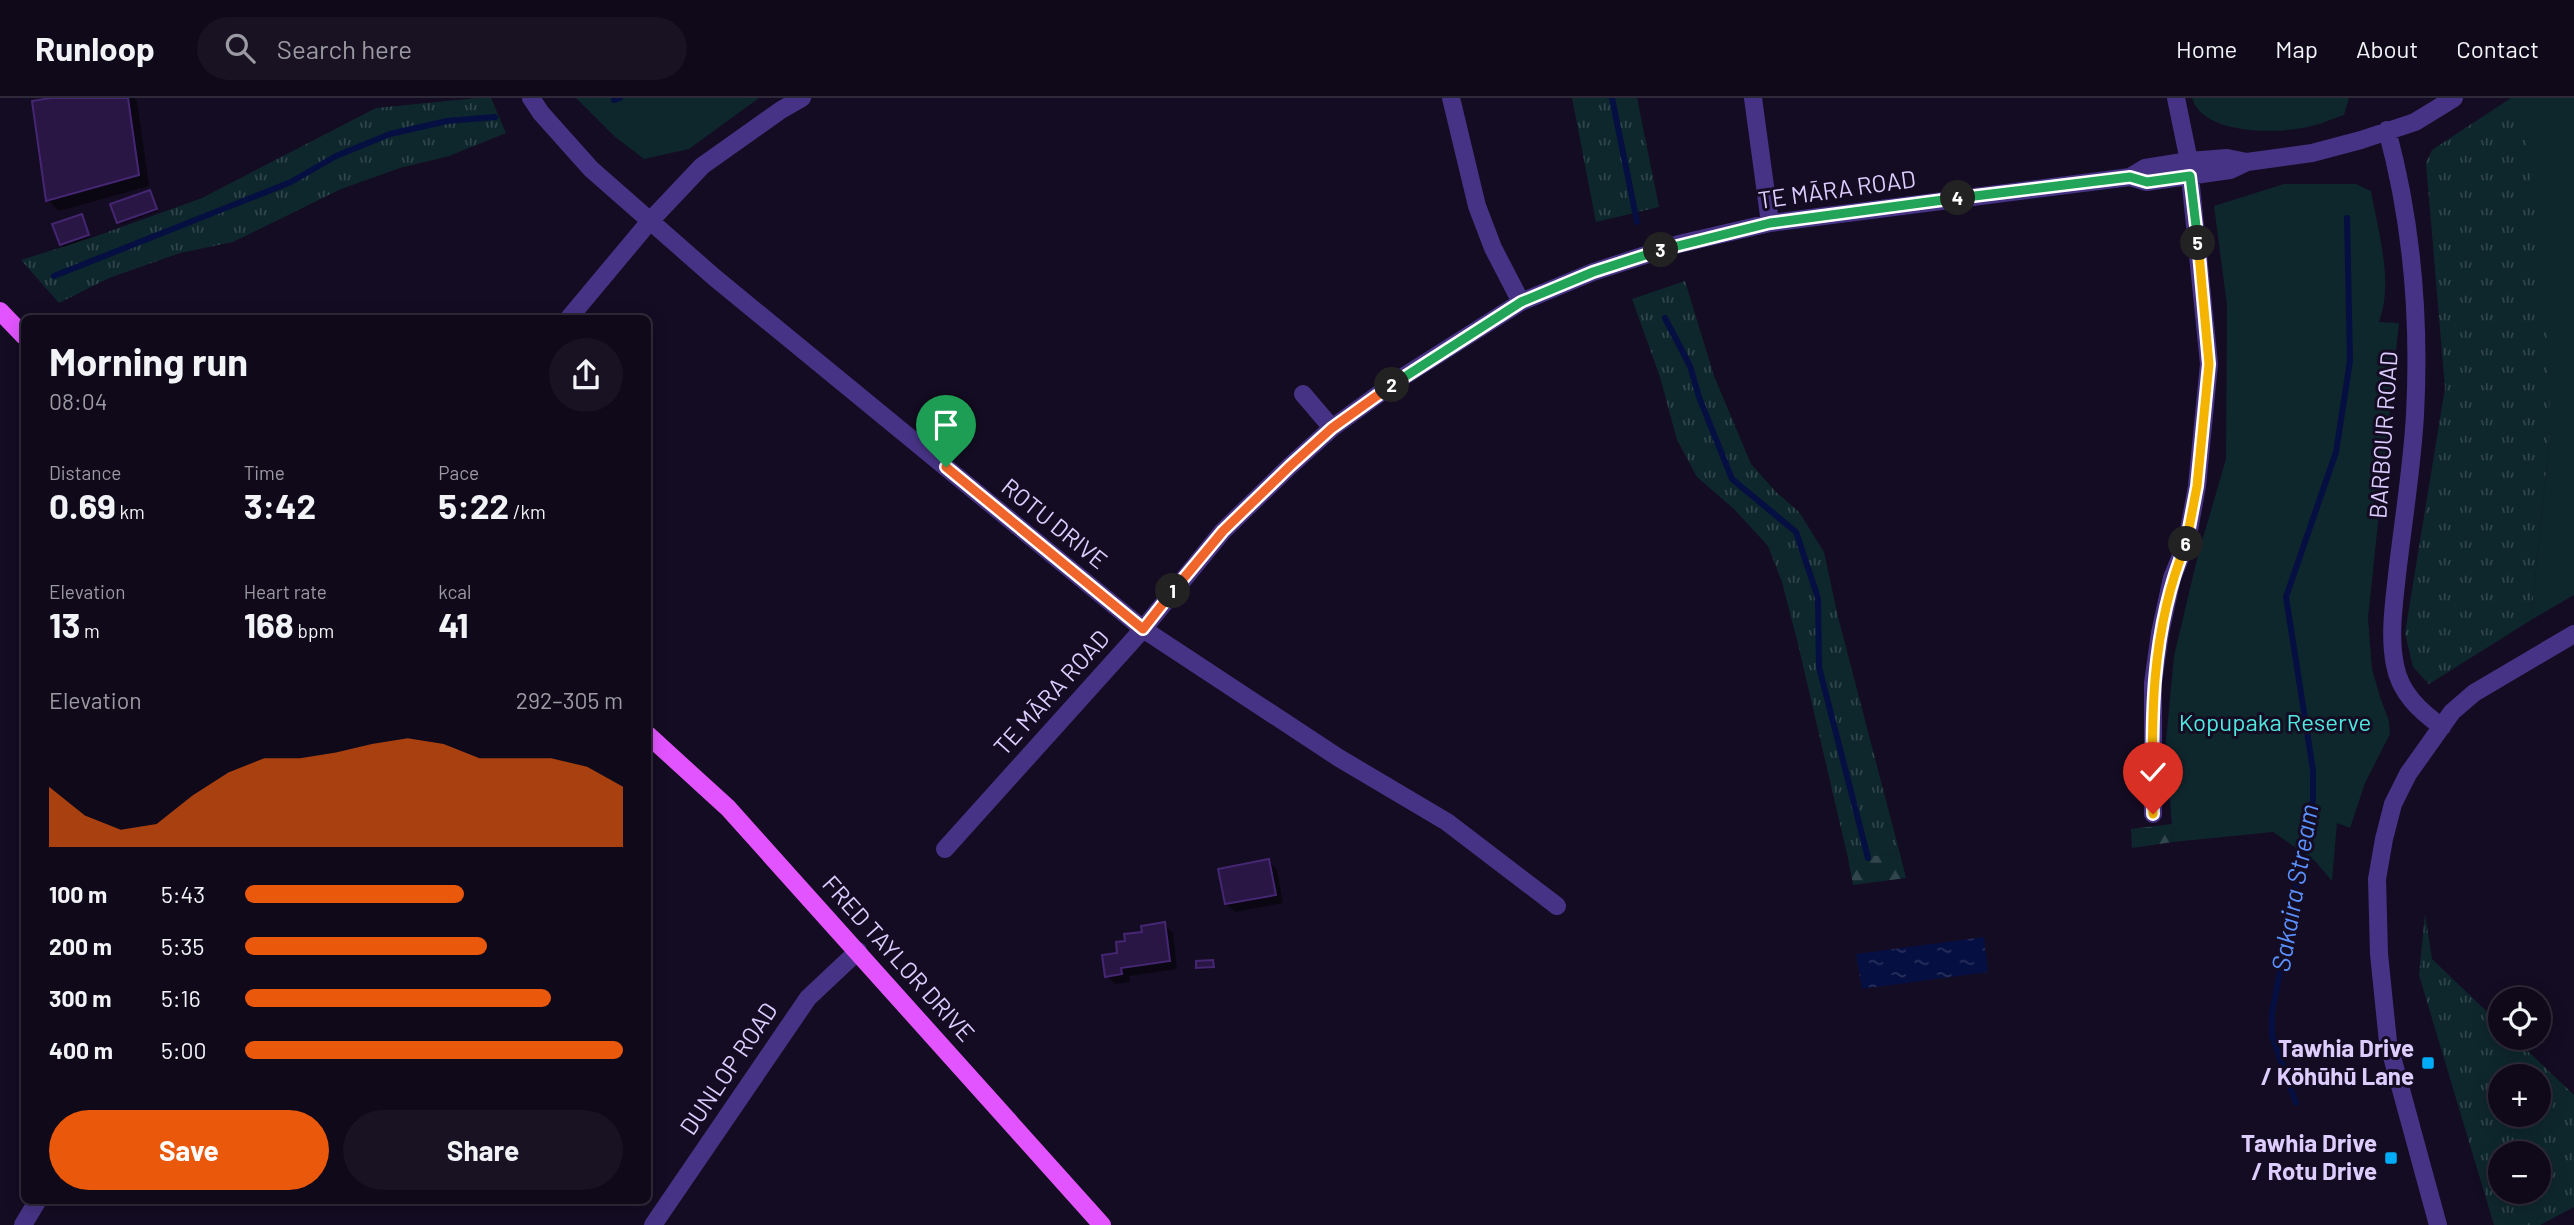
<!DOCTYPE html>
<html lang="en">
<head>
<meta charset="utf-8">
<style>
  :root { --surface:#0f091a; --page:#181223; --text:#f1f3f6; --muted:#9b9aa2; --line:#2f2a39; --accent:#ea580c }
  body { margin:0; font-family:Barlow,sans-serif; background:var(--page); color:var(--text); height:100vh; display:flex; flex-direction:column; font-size:26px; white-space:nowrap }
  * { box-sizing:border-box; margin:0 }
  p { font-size:23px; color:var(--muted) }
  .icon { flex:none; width:38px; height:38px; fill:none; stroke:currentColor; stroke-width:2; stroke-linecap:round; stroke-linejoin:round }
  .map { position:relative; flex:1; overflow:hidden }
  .drawer { position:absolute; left:21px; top:217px; width:630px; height:889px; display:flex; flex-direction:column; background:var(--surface); border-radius:10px; box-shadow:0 4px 18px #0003,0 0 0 2px var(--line) }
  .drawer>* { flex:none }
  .controls { position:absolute; left:2488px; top:889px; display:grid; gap:14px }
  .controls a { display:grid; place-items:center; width:63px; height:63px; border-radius:50%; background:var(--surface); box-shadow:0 4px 18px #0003,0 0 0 2px var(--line); font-size:35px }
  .pin { position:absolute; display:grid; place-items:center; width:60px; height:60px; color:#fff; margin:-72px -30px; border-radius:50% 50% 50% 0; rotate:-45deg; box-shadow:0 0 7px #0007 }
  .pin .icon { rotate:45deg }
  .km { position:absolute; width:35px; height:35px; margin:-18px; border-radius:50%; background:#222; color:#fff; font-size:19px; line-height:35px; text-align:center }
  .round { display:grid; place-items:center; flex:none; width:74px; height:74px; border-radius:37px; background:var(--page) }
  .head { display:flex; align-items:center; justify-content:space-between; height:119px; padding:0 28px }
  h1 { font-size:38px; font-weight:700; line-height:52px }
  .figures { display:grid; grid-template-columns:repeat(3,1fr); gap:10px; height:119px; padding:7px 28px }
  .figures div { display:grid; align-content:center }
  .figures b { font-size:35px; font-weight:700 }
  .figures small { font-size:19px; font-weight:400 }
  .figures p { font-size:19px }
  .chart { height:196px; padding:14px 28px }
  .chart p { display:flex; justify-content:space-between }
  .chart svg { width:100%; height:126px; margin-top:7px; fill:var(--accent); opacity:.7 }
  .action { display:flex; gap:14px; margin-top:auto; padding:14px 28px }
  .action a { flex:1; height:80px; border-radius:42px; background:var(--accent); color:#fff; font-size:28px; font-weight:700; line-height:80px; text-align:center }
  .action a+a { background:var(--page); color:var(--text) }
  ul { padding:0 28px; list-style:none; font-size:23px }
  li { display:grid; grid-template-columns:112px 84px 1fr; align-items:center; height:52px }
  li i { height:18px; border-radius:9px; background:var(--accent) }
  header { display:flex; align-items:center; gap:42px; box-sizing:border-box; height:98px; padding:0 35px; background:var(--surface); border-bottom:2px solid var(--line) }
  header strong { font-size:33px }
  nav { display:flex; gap:38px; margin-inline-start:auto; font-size:24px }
  .search { width:490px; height:63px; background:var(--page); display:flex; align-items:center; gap:18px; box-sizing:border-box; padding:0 24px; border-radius:38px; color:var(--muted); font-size:26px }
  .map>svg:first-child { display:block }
  .grass { fill:url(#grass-tufts); fill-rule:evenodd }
  .forest { fill:url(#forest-firs) }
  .park { fill:#0e272d }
  .water { fill:url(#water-ripples) }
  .shadow { fill:#0007 }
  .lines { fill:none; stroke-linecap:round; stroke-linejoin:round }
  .stream { stroke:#060f41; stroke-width:6 }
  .building { fill:#291645; stroke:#452672; stroke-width:2 }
  .minor { stroke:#473385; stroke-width:18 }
  .major { stroke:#e254ff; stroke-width:18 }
  .split-1-casing { stroke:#fff; stroke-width:14 }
  .split-2-casing { stroke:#fff; stroke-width:14 }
  .split-3-casing { stroke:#fff; stroke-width:14 }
  .split-4-casing { stroke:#fff; stroke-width:14 }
  .split-5-casing { stroke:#fff; stroke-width:14 }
  .split-6-casing { stroke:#fff; stroke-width:14 }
  .split-7-casing { stroke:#fff; stroke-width:14 }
  .split-1 { stroke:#f0652b; stroke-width:9 }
  .split-2 { stroke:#f0652b; stroke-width:9 }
  .split-3 { stroke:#22a559; stroke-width:9 }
  .split-4 { stroke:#22a559; stroke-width:9 }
  .split-5 { stroke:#22a559; stroke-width:9 }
  .split-6 { stroke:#f5b400; stroke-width:9 }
  .split-7 { stroke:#f5b400; stroke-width:9 }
  .poi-dot { fill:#00acf8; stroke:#140c22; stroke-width:2.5 }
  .labels { text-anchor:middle; stroke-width:6; stroke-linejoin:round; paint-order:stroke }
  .street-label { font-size:24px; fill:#ddcdff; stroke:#140c22 }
  .park-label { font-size:24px; fill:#50e8e1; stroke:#140c22 }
  .poi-label { font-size:24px; font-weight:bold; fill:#ddcdff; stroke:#140c22; text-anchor:end }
  .water-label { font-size:26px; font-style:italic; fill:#5b91ff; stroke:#140c22 }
</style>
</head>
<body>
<header>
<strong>Runloop</strong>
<div class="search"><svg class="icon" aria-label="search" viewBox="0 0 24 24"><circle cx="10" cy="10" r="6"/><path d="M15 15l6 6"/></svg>Search here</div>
<nav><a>Home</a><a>Map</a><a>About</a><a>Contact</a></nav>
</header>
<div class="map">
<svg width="2574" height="1127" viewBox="0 0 2574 1127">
  <defs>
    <pattern id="grass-tufts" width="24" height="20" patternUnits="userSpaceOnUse" patternTransform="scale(1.75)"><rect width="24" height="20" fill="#0e272d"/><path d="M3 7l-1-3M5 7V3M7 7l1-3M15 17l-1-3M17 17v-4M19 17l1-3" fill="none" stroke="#31454c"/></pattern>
    <pattern id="forest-firs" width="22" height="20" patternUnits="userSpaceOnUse" patternTransform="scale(1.75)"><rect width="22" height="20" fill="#0e272d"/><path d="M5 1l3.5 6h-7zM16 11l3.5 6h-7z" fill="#31454c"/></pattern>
    <pattern id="water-ripples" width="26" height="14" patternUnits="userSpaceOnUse" patternTransform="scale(1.75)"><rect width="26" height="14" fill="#060f41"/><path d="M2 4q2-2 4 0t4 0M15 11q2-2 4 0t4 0" fill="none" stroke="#2a315e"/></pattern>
  </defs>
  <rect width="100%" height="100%" fill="#140c22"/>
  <!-- grass -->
  <path class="grass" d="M477,0H491L506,35L449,58L400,70L341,91L233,144L180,155L109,180L59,205L21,162L91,140L202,100L376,10Z
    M1572,0H1637L1659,109L1596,124Z
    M2511,0H2535L2574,338L2550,335L2531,522L2429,586L2413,569L2405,535L2445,290L2426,65L2432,52Z
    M1685,183L1714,278L1751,366L1776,394L1799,414L1824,454L1838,519L1900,756L1848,760L1798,546L1782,484L1768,448L1734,411L1697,379L1677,342L1660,279L1632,201Z
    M2425,816L2432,861L2501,927V940H2514L2574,997V1109L2540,1127H2494L2419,877ZM2501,978H2539V1017H2501ZM2501,1055H2539V1094H2501Z"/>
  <!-- forest -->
  <path class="forest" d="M2172,726L2173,744L2132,750L2131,731Z
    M1900,756L1906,780L1853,787L1848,760Z"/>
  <!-- park -->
  <path class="park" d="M576,0H759L689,51L644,61L614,38Z
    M2192,0H2349L2344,17C2332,21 2319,27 2307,29C2276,36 2203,37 2192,0Z
    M2519,0H2574V497L2531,522L2550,335L2548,251L2536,119Z
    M2284,86H2356L2371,93C2378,134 2394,183 2379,224L2399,225L2368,520L2372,571L2380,599L2389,623L2390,636L2365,685L2350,730L2337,725L2332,783L2315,763L2273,734L2173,744L2166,643L2174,558L2198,457L2226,361L2227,207L2214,108Z"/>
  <!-- water -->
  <path class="water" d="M1984,839L1988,874L1862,891L1856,856Z"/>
  <!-- shadow -->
  <path class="shadow" d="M64,0H134L137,3L149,88L59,113L48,102Z
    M150,94L158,113L121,126L119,124Z
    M83,120L90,139L63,149L61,146Z
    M1269,763L1277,772L1283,805L1235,814L1226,806Z
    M1164,826L1173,835L1177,871L1129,878L1130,884L1115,886L1107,878L1127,844Z
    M1213,864L1215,870L1200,872L1198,870Z"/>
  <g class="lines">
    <!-- stream -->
    <path class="stream" d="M1612,0L1637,124
      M614,2L620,0
      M54,178L291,84L336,58L390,36L447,23L495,19
      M1665,220L1690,268L1699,299L1732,381L1796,434L1818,500L1819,569L1868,760
      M2296,1005L2272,938V915L2313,702V672L2286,499L2336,354L2350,263L2347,120"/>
  </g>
  <!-- building -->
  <path class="building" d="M51,0H128L139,77L46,103L32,3Z
    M150,92L157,111L117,125L110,106Z
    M82,116L89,137L60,147L52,126Z
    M1269,761L1276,797L1225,806L1218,771Z
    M1165,824L1170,863L1121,870L1122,876L1105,879L1102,857L1117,855L1116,844L1125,843L1124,836L1142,834L1141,828Z
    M1213,862L1214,869L1196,870V863Z"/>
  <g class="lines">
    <!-- minor -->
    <path class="minor" d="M531,0L541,15L591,71L714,179L1143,531L1339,660L1447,724L1557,808
      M1451,0L1477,108L1493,150L1521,204
      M1753,0L1770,125
      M2176,0L2189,63
      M2387,32C2412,124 2420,222 2415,317C2412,370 2403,424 2397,477C2394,506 2389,537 2395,567C2400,595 2420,613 2442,629
      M2130,79L2145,70L2189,63L2227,60L2247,64L2312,55L2361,42L2415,24L2454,0
      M569,220L650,123L702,68L781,12L802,0
      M1303,296L1332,330
      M2153,716V585L2160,535L2172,480L2187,443L2197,388L2209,266L2190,78
      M945,751L1143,531L1223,433L1290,368L1332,330L1398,282L1521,204L1593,174L1679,146L1770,125L2130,79L2146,84L2230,72L2247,64
      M23,1127L38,1102
      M653,1127L808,900L858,853
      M2438,1127L2388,944L2379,856L2377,781L2384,741L2393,706L2408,676L2452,614L2474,595L2574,536"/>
    <!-- major -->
    <path class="major" d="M0,213L24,238
      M648,637L728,710L1102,1127"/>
  </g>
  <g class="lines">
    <!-- split-1 casing -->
    <g class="split-1-casing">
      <path id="split-1" d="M946,369L1143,531L1173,493"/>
    </g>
    <!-- split-2 casing -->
    <g class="split-2-casing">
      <path id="split-2" d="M1173,493L1223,433L1290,368L1332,330L1392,287"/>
    </g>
    <!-- split-3 casing -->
    <g class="split-3-casing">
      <path id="split-3" d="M1392,287L1521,204L1593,174L1661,152"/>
    </g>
    <!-- split-4 casing -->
    <g class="split-4-casing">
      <path id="split-4" d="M1661,152L1770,125L1958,100"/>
    </g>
    <!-- split-5 casing -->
    <g class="split-5-casing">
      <path id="split-5" d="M1958,100L2130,79L2147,84L2190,78L2198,145"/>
    </g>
    <!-- split-6 casing -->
    <g class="split-6-casing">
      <path id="split-6" d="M2186,446L2197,388L2209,266L2198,145"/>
    </g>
    <!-- split-7 casing -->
    <g class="split-7-casing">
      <path id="split-7" d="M2153,716C2151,624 2150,533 2186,446"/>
    </g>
    <!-- split-1 -->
    <use href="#split-1" class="split-1"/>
    <!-- split-2 -->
    <use href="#split-2" class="split-2"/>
    <!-- split-3 -->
    <use href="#split-3" class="split-3"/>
    <!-- split-4 -->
    <use href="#split-4" class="split-4"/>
    <!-- split-5 -->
    <use href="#split-5" class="split-5"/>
    <!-- split-6 -->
    <use href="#split-6" class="split-6"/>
    <!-- split-7 -->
    <use href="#split-7" class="split-7"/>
  </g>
  <!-- markers -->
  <g class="poi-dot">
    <rect x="2421" y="958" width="14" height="14" rx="3.5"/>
    <rect x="2384" y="1053" width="14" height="14" rx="3.5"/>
  </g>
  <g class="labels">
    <!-- street labels -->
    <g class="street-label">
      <text transform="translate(1837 92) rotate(-8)" y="8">TE MĀRA ROAD</text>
      <text transform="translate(2384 337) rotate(-86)" y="8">BARBOUR ROAD</text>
      <text transform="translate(1054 426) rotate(39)" y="8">ROTU DRIVE</text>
      <text transform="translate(1052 595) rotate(-48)" y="8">TE MĀRA ROAD</text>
      <text transform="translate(898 861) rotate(48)" y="8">FRED TAYLOR DRIVE</text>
      <text transform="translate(729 971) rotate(-56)" y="8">DUNLOP ROAD</text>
    </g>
    <!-- park labels -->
    <g class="park-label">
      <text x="2275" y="633">Kopupaka Reserve</text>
    </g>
    <!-- poi labels -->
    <g class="poi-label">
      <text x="2414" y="959">Tawhia Drive<tspan x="2414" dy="28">/ Kōhūhū Lane</tspan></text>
      <text x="2377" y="1054">Tawhia Drive<tspan x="2377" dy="28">/ Rotu Drive</tspan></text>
    </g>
    <!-- water labels -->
    <g class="water-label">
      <text transform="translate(2295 790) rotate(-80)" y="9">Sakaira Stream</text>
    </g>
  </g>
</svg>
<div class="controls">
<a><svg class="icon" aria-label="locate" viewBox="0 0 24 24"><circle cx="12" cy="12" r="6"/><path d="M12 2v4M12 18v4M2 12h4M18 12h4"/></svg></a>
<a>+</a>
<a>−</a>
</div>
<div class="pin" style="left:946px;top:369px;background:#1e9e55"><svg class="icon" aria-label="arrive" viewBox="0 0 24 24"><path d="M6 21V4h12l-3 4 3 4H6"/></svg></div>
<div class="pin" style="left:2153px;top:716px;background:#d93025"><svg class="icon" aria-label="check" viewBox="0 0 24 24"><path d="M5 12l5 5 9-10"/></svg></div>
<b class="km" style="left:1173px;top:493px">1</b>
<b class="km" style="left:1392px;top:287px">2</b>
<b class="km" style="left:1661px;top:152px">3</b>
<b class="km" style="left:1958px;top:100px">4</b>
<b class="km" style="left:2198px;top:145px">5</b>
<b class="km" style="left:2186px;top:446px">6</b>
<section class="drawer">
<div class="head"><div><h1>Morning run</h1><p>08:04</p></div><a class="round"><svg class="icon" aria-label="share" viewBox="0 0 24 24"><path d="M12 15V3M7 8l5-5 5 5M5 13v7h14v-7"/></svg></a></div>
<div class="figures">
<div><p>Distance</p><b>0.69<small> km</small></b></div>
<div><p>Time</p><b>3:42</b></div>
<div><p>Pace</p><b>5:22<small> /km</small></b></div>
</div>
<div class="figures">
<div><p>Elevation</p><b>13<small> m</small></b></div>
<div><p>Heart rate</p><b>168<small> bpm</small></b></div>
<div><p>kcal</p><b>41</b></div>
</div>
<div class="chart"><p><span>Elevation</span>292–305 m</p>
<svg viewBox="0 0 160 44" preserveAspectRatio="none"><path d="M0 44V23L10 33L20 38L30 36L40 26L50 18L60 13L70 13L80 11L90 8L100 6L110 8L120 13L130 13L140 13L150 16L160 23V44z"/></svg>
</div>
<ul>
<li><b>100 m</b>5:43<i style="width:58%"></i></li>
<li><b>200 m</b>5:35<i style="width:64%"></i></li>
<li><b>300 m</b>5:16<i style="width:81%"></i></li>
<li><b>400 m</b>5:00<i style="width:100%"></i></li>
</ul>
<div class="action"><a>Save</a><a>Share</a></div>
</section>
</div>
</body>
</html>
